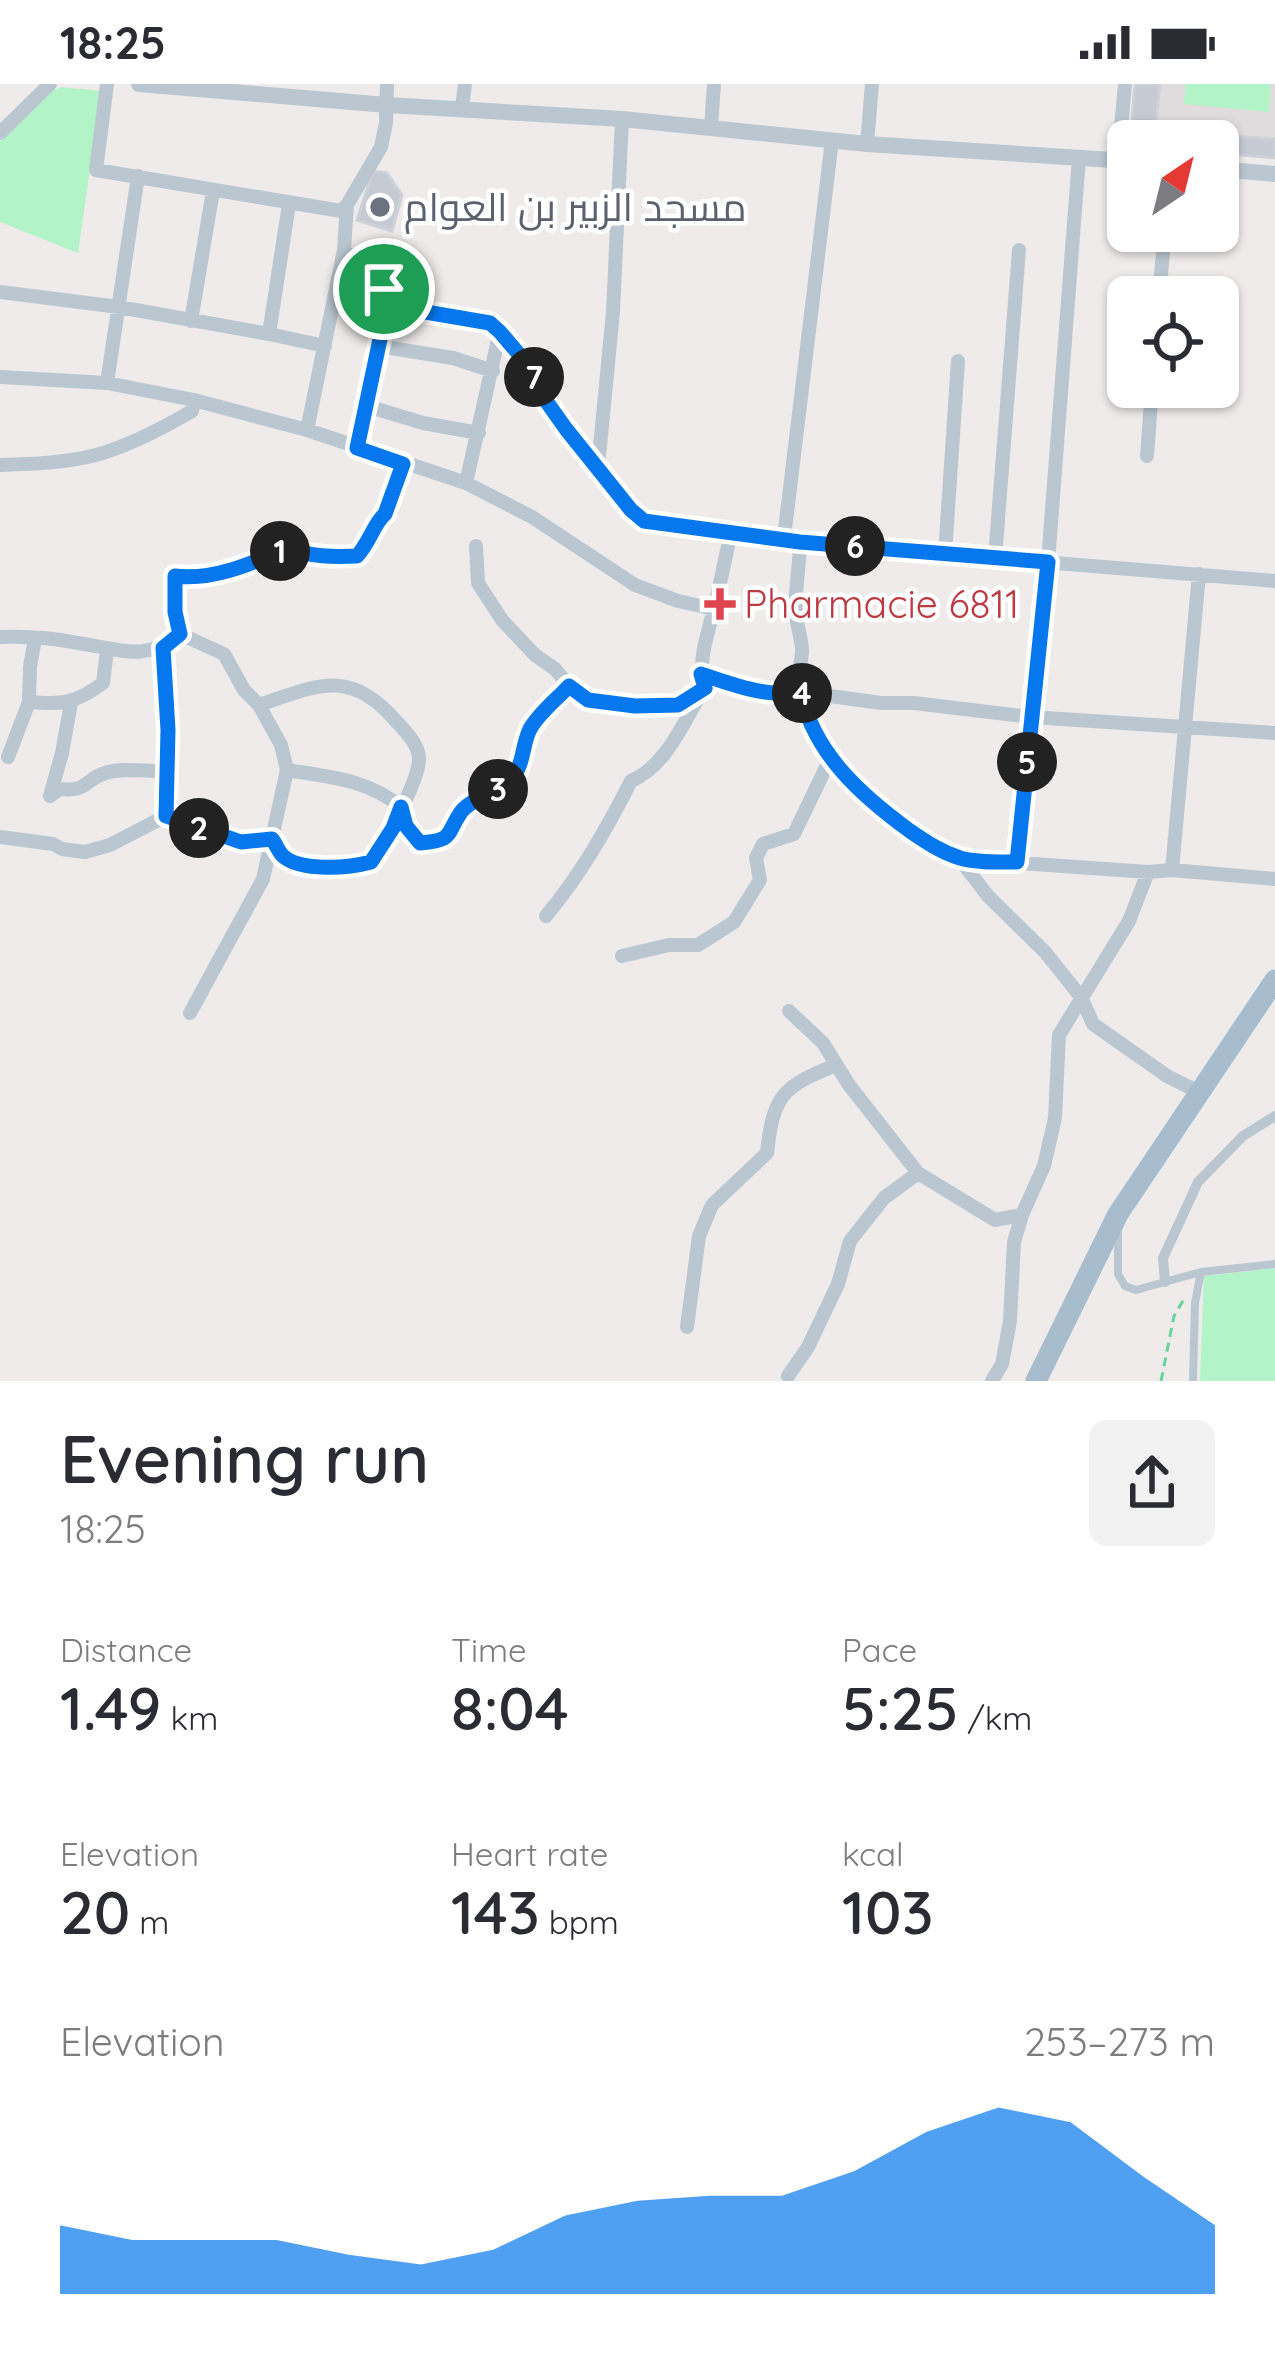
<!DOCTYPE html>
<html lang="en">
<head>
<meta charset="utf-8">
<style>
  :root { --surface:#fff; --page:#f2f2f3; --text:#2b2b33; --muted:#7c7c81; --accent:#0677ed }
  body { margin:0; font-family:Quicksand,Cairo,sans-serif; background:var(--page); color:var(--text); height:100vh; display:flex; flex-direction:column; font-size:45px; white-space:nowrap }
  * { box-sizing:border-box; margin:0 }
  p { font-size:39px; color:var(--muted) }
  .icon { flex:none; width:66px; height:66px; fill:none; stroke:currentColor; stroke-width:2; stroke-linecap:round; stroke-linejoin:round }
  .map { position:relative; height:1297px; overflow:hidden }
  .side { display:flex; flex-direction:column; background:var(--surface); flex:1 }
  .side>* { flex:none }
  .needle { width:78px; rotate:35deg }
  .fabs { position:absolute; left:1107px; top:36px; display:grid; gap:24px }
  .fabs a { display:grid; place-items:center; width:132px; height:132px; border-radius:18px; background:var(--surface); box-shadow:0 3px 9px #0004; font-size:60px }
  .pin { position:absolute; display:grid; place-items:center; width:102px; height:102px; color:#fff; margin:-51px; border:6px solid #fff; border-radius:50%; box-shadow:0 3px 12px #0007 }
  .km { position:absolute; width:60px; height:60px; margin:-30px; border-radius:50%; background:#222; color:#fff; font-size:33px; line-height:60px; text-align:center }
  .round { display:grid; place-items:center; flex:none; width:126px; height:126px; border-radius:18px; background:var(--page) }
  .head { display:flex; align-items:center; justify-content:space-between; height:204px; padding:0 60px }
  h1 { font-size:66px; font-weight:600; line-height:90px }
  .figures { display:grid; grid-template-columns:repeat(3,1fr); gap:18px; height:204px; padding:12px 60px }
  .figures div { display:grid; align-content:center }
  .figures b { font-size:60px; font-weight:600 }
  .figures small { font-size:33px; font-weight:400 }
  .figures p { font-size:33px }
  .chart { height:336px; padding:24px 60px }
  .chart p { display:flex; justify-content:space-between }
  .chart svg { width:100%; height:216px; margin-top:12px; fill:var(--accent); opacity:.7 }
  .status { display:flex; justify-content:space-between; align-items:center; height:84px; padding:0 60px; background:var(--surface); direction:ltr }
  .status svg { height:33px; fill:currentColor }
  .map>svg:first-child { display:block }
  .education { fill:#e0dcdd }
  .green { fill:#b3f3c8 }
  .building { fill:#c6cad2; stroke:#ced2d8; stroke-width:3 }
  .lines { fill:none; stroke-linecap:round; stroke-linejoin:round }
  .path { stroke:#68d499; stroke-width:3; stroke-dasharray:9 6; stroke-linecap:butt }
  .service { stroke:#bac7d0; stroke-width:8 }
  .pedestrian { stroke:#bac7d0; stroke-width:10 }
  .minor { stroke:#bac7d0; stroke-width:14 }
  .tertiary { stroke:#bac7d0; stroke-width:16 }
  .primary { stroke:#a7bdce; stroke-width:21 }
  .route-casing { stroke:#fff; stroke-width:24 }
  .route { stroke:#0677ed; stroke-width:15 }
  .worship-dot { fill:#6b7280; stroke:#fff; stroke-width:4.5 }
  .health-dot { fill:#e0444e; stroke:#fff; stroke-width:4.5 }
  .labels { text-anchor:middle; stroke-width:9; stroke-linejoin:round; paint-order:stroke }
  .worship-label { font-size:39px; fill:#5b616d; stroke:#fff; text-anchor:start }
  .health-label { font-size:39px; fill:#be3a42; stroke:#fff; text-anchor:start }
</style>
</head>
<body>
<div class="status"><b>18:25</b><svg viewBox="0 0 49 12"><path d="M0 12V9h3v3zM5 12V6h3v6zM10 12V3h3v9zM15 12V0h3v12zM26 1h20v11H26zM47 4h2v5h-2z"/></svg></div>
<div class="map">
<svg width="1275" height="1297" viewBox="0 0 1275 1297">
  <rect width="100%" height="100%" fill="#efebeb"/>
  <!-- education -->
  <path class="education" d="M1135,0H1275V74L1218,69V57H1130Z"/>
  <!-- green -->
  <path class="green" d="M1186,0H1271L1269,28L1184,20Z
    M62,3L101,7L78,169L0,138V58L53,6Z
    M1275,1184V1297H1200L1204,1192Z"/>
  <!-- building -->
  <path class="building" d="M1135,0H1160L1155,47L1275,55V74L1218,69V57H1130Z
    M373,87L387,89L402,111L392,147L357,136Z"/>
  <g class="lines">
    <!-- path -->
    <path class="path" d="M1161,1297L1174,1232L1184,1215"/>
    <!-- service -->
    <path class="service" d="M1118,1149V1190L1125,1202L1136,1206L1201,1188L1275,1180
      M1193,1297L1195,1219L1201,1188"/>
    <!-- pedestrian -->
    <path class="pedestrian" d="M1165,1198L1163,1174L1198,1098L1243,1052L1275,1032"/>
    <!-- minor -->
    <path class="minor" d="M107,0L96,86L341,127L347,121
      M462,24L465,0
      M622,35L613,228L598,383L631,426L644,437L800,458L1275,497
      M711,44L714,0
      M0,49L50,0
      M867,60L872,0
      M1118,76L1125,0
      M344,166L407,223L490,239C517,260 528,287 545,315C560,340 580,362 598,383
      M0,208L119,223L269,250L289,120
      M1159,213L1165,147
      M191,237L213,107
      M269,250L325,262
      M378,262L453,274L493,287
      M0,293L107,299L194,316L307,346L466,399L532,433L635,501L678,517L714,525
      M107,299L138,92
      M367,322L423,339L479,349
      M307,346L344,166L347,121L381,63L386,39L387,0
      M357,364L385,227L384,205
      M1147,372L1152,303
      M0,381C32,380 65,379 96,371C129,362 163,344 192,327L194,316
      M466,399L500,247
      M784,454L832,56
      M800,458C800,482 794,507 796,531C797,543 802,555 802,567C802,576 798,586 799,595C801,649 852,705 894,735C920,754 943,771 975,776L1148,788L1172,786L1275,795
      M476,462L478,499L502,536L535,571L555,585L569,602L588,616L635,622L678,621L700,606
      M945,470L958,277
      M995,474L1019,166
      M180,550L224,570L244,606L259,621L281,661L287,686L263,795L190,929
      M180,550L175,528V492C213,497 253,479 288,464C310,473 334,473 357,472C370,458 374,438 385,430L403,380
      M0,553C26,552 53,554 78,559C120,565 144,579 180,550
      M163,564L168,647L166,732
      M701,589L731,600L785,611L801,608L881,619H914L1031,633L1275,649
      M29,618C63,621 76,619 103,599L107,566
      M8,673L29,618L30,583L35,554
      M287,686C329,693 367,695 401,723
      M50,712L60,705C88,708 84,696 105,689C122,683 148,688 166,687
      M50,712L62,669L71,619
      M401,723L406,742L420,759C453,757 445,752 461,728C471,714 496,710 509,697C525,682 521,663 530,645C539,629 556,616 569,602
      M0,753L53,760L62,765L85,768L110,761L166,732L241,758L272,755C276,760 278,767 283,771C301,788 349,784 371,778C385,757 418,699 419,676C420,661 404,646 395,636C349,583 316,602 259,621
      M958,773L988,812L1045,868L1081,913L1093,940L1167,992L1199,1008
      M1017,778L1048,478L1079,74
      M1172,786L1199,490
      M546,832C581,790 606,746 631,697C668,681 684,636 705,603C698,579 705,560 711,536C719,508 724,478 731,449
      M622,872L669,861H698L734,838L760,796L756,774L763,760L794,750L831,673
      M789,927L823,959L849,1001L918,1089L995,1136L1022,1131
      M687,1243L699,1152L712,1121L767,1069C773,1010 784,1002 836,981
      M788,1292L808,1263L838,1200L850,1157L884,1114L918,1089
      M992,1297L1002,1280L1010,1237L1014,1158L1022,1131L1044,1082L1055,1034L1059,951L1129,837L1148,788"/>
    <!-- tertiary -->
    <path class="tertiary" d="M139,0L387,21L622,35L867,60L1128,77
      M1218,85L1275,90"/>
    <!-- primary -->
    <path class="primary" d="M1036,1297L1118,1130L1275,896"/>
  </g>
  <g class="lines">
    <!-- route casing -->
    <g class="route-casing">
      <path id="route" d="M384,205L414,226L490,239L500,248L523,275L544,314L566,345L631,426L644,437L800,458L1048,478L1017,778C998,778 978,779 960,774C941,768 926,758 910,747C862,712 813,669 801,608C768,614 733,601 701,590L705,604L678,621L635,622L588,616L569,602C556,616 539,629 530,645C521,663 525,682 509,697C496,710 471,714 461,728C445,752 454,756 420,759L406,742L401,723L393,744L371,778C349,784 301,788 283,772C278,767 276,760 272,755L241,758L166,732L168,646L163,564L180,550L175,528V492C213,497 253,479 288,464C310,473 334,473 357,472C370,458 374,439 385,430L403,380L357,364L386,227Z"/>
    </g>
    <!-- route -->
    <use href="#route" class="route"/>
  </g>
  <!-- markers -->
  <circle class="worship-dot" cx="380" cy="123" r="12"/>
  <path class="health-dot" d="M714 502h12v12h12v12h-12v12h-12v-12h-12v-12h12z"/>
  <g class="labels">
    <!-- worship labels -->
    <g class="worship-label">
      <text x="404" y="137">مسجد الزبير بن العوام</text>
    </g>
    <!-- health labels -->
    <g class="health-label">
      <text x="744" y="534">Pharmacie 6811</text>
    </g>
  </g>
</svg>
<div class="fabs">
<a><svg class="needle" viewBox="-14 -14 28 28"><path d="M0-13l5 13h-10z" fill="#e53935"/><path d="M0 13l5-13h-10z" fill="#7c7c81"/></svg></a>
<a><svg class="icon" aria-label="locate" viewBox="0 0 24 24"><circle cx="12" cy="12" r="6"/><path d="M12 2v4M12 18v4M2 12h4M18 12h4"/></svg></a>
</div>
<div class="pin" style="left:384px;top:205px;background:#1e9e55"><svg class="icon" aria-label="arrive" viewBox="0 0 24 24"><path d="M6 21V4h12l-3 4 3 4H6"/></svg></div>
<b class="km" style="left:280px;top:467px">1</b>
<b class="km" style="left:199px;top:744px">2</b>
<b class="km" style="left:498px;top:705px">3</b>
<b class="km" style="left:802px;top:609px">4</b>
<b class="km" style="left:1027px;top:678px">5</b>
<b class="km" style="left:855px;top:462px">6</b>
<b class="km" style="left:534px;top:293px">7</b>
</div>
<section class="side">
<div class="head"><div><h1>Evening run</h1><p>18:25</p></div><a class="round"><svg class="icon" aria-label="share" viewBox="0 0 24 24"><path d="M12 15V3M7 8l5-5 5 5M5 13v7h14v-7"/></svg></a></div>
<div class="figures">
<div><p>Distance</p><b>1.49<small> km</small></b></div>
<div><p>Time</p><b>8:04</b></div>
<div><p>Pace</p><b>5:25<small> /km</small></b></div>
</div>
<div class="figures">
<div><p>Elevation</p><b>20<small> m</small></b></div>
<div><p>Heart rate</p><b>143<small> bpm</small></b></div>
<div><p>kcal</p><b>103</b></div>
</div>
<div class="chart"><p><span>Elevation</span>253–273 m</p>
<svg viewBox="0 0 160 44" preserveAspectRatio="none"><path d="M0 44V30L10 33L20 33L30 33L40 36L50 38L60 35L70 28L80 25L90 24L100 24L110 19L120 11L130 6L140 9L150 20L160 30V44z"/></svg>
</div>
</section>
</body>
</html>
